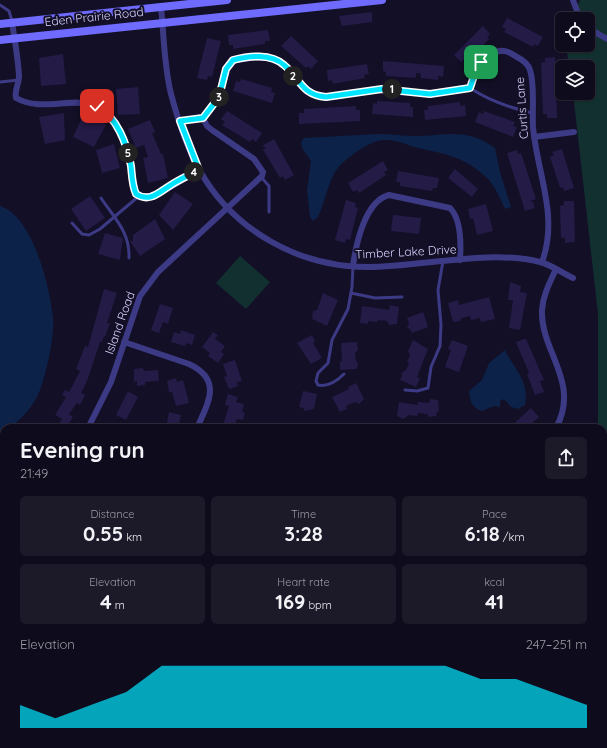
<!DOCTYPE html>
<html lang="en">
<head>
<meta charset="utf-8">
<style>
  :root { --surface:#0e0b1c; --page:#1c1929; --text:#f1f3f6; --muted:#9b9ba3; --line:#2e2b3b; --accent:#00e5ff }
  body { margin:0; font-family:Quicksand,sans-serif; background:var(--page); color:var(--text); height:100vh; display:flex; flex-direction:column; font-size:15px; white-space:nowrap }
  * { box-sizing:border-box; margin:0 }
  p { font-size:13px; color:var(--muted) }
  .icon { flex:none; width:22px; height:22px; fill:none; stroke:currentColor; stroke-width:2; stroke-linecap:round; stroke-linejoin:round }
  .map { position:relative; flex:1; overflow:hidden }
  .sheet { position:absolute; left:0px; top:424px; width:607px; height:324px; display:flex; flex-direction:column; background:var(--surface); border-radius:12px 12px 0 0; box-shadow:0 1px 3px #0004,0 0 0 1px var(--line) }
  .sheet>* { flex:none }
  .fabs { position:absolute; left:555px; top:12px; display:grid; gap:8px }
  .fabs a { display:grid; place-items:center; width:40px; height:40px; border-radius:6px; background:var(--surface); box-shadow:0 1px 3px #0004,0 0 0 1px var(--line); font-size:20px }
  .pin { position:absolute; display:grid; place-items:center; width:34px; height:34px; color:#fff; margin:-17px; border-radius:8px; box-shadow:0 2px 6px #0006 }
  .km { position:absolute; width:20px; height:20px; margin:-10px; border-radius:50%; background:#222; color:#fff; font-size:11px; line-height:20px; text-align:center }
  .round { display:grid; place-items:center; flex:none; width:42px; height:42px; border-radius:6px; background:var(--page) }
  .headline { display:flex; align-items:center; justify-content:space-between; height:68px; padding:0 20px }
  h1 { font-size:22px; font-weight:700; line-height:30px }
  .metrics { display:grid; grid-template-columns:repeat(3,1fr); gap:6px; height:68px; padding:4px 20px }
  .metrics div { display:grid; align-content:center; border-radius:6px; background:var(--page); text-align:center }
  .metrics b { font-size:20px; font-weight:700 }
  .metrics small { font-size:11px; font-weight:400 }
  .metrics p { font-size:11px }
  .chart { height:112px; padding:8px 20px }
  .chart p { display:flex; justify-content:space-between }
  .chart svg { width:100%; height:72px; margin-top:4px; fill:var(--accent); opacity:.7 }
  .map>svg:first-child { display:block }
  .green { fill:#12302f }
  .water { fill:#0c2248 }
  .building { fill:#241b47 }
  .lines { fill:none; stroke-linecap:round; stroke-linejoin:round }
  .lane { stroke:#3d3a85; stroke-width:3 }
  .street { stroke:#3d3a85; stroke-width:6 }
  .secondary { stroke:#6f6bff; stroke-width:8 }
  .route-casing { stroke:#fff; stroke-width:8 }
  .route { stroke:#00e5ff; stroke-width:5 }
  .labels { text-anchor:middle; stroke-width:4; stroke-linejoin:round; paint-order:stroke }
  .street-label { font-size:12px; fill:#d9d4ff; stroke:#130f26 }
</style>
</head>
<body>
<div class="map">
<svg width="607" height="748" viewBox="0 0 607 748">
  <rect width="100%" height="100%" fill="#130f26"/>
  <!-- green -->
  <path class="green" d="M580,0H607V516L603,505V428H598V314L573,93H588V67H569L566,45H588V19H571Z
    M240,256L270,282L246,309L216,283Z
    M607,730V748H567L570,744H603V732Z"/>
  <!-- water -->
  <path class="water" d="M378,134C391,134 405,136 418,136C450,135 467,128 495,148L500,172L511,207L505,209C500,198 495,186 487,178C465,157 446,154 418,148C407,145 395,139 383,140C369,141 346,158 337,169C328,182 325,202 318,217L313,221L310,217L307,190L311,161L302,148L301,142L304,138Z
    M0,206C33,216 50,287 53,318C55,334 46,375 40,390C35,405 22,418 10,428H4V433L0,439Z
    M505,350C514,369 530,381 525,405L518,409L511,407L504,399L500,401V407L494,406L482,411C472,408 470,401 469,391L482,380L489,363Z
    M74,744H224L219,748H76Z
    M485,744H566L565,748H483Z"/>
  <!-- building -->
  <path class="building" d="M372,12V22L342,26L339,16Z
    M507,18L543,37L538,46L534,44L533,47L504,32L506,29L502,27Z
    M483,26L490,34L487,37L489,39L467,62L464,59L461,62L454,55Z
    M268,30L270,41H265V44L233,49V45H229L228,35Z
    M291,36L318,61L311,69L308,66L306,68L281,46Z
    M207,38L221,41L212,77L208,76L207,80L197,78Z
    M63,54L66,84L41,86L39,58Z
    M555,57L557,118H547V114H543L541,63L545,62V58Z
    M383,61L444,66L443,77L438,76V80L421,78L420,73H416V78L386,76V72L383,71Z
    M367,64L369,74L364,75L365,78L333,84L332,80L328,81L327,70Z
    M241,79L272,88L271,92L275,93L272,103L233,91L236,81L240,82Z
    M138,87L140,114L118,115L116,89Z
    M377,101L410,103V107H413V117L372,114L373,103L377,104Z
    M460,102L461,106L465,105L466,116L425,120L424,110H428V106Z
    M356,106V110H360V121L299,124V113H304V109Z
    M227,111L262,133L256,142L252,139L250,142L222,125L225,122L221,119Z
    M484,111L515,122L513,126L517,127L513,137L475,122L479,112L483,114Z
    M64,113L65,140L45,144L39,117Z
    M84,113L106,125L94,147L73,137Z
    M150,120L155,132L152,133L161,154H163L168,178L148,183L143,158L148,157L144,145L136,148L128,129Z
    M274,139L294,175L285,180L283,176L280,178L263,150L266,148L262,146Z
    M114,144L120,168L102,173L96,150Z
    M562,149L574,188L564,191L563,187L560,188L550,157L554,155L552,152Z
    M517,150L518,154L521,153L536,199L530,201L533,202L535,208L525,211L507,153Z
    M383,161L388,170L384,172L386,175L359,193L357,190L353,192L348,183Z
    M455,169L478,189L472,197L448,178Z
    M398,171L439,178L437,188H433L432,191L400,186V182H396Z
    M175,192L193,204L173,230L159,215Z
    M90,196L105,218L86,231L71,209Z
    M346,200L356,203L355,207L358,208L350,240L346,239L345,243L335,240Z
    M564,201H574L575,242L565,243V238H561L560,206L564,205Z
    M486,204L493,231L477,235L473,218L470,219L468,209Z
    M393,215L421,218L419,234L391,231Z
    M155,219L165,239L140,256L130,241H133V235Z
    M105,233L123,238L120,260L98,254Z
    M510,282L521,286L520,292L527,293L520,330L509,328L513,300H508Z
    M104,289L117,293L107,323H110L105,337L104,336L102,342H100L87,381L81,393L85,395L80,405L77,403L69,414L73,417L66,428H57L62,419L55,415L66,397L62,395L65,390L69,392L80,371L76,369L85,346L88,347Z
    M323,293L338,300L327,326L312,319L313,311L317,310Z
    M489,297L495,319L481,322L480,318L471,320L470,316L462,318L460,321L453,322L448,303L458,300L459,305Z
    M160,304L173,308L168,324L163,322L159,333L151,330Z
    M390,305L399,307L397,324L389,325L387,321L378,320L377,322L368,321V324L360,323L362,306L389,310Z
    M423,312L428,327L412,333L410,329L407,328L409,323L407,318Z
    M181,330L195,335L192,345L186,343L185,346L171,342L174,332L180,334Z
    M213,332L218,335L215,339L225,346L221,352L224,354L218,363L208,356L210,353L202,347Z
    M312,335L315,341L313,343L322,358L311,364L297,343Z
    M524,339H526L544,380L540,381L544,392L535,395L527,374L529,373L516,342Z
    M413,340L428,349L417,377L420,378L416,387L400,380L402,375L401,373L406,370L409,363L407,362L410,355L408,351Z
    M452,340L468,346L459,372L445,367L451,350L448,349Z
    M357,342L358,350L355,353L356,361L358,363L357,369L340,370V362L342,361L341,343Z
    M235,360L242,381L237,382L238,386L229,389L224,377L227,376L223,364Z
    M143,368L144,371L158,370L159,381L145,382V385L137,386V381L134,382V369Z
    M176,378L177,382L183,380L189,403L176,406L172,392H169L167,381Z
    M356,383L364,399L359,404L355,402L346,406L347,409L340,412L332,397L349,389L348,387Z
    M128,391L138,397L126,420L116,415Z
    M303,391L317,394L314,409L305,411L303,408L299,407Z
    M228,394L238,397L236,402L244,404L242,412L245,413L243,420L237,419L234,428H222L229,406L225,405Z
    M430,399L438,400L439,412L437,411L436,416L429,417L427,414L418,413L417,416L409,415L403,419L397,416L399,402L418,405V402L429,403Z
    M531,408L539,417L532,423L536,428H509Z
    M169,412L181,415L178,428H166Z"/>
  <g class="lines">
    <!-- lane -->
    <path class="lane" d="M0,5L9,11L12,21
      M0,82L19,80
      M470,88C488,100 511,108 532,113
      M261,177L269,186V212
      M101,198C115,219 130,232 129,258
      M72,223L82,234L89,235L100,229L139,196
      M351,293L375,298L402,297
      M344,374C337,381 327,387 318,385L316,381L318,373L328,363L332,340L348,309L352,287L353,266
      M405,390L417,391L428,388L431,367L440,346L441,325L438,290L443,261"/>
    <!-- street -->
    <path class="street" d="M573,0L580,19
      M161,7C164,36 164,66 171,94C178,120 187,149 200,171C234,231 299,267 368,267C421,267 489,249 540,262C552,265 562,273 573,278
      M12,23C15,41 18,58 19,76C19,84 14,91 16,98C52,118 93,80 118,129C123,139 127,149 130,161C132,171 132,184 136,194L141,197C157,198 184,178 199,170
      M588,28L607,39
      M180,121L203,118L219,97L229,64C235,59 242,59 250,58C297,52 288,93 326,97L382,89L430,94L470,88C473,72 484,49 504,51C509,51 513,55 517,57C523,60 528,64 530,70C535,85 532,110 533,127C537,173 559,216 542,262
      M534,137L574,132
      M353,266C356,244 365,201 389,195L450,208C461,219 461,245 460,260
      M556,269C550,282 543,295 542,310C540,351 581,382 556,428
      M124,342L189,364C223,380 208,403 197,428
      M88,428L111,382L140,296L158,272L262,176L263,172L254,159L212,130L207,126L203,118
      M603,603L607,607
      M0,672L4,666
      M314,748L317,744"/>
    <!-- secondary -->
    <path class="secondary" d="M0,24L227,0
      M0,40L382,0"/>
  </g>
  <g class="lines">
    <!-- route casing -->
    <g class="route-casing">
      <path id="route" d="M97,106C117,117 127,144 131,166C132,175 132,185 136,194C150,203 159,192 171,185C180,179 190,175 199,170L180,121L203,118L219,97L226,69L233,60C248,56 271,53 284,65C300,78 301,95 326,97L382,89L430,94L470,88L477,67L481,62"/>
    </g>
    <!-- route -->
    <use href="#route" class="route"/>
  </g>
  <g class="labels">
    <!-- street labels -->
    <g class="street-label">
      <text transform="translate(94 17) rotate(-6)" y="4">Eden Prairie Road</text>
      <text transform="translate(522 108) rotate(-94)" y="4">Curtis Lane</text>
      <text transform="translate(406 252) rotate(-3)" y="4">Timber Lake Drive</text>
      <text transform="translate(120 323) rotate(-70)" y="4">Island Road</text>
    </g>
  </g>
</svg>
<div class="fabs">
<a><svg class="icon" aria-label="locate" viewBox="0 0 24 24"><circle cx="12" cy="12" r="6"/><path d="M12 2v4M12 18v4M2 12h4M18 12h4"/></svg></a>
<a><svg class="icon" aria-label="layers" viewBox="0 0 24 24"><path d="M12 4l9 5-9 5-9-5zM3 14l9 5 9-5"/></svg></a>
</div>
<div class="pin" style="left:481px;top:62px;background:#1e9e55"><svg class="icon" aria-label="arrive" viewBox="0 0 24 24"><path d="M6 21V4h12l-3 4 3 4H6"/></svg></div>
<div class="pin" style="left:97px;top:106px;background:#d93025"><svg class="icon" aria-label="check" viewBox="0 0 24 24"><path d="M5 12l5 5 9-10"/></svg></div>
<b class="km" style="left:392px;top:89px">1</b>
<b class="km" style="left:293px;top:76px">2</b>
<b class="km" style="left:219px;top:97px">3</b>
<b class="km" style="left:194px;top:172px">4</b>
<b class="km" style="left:128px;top:153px">5</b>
<section class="sheet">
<div class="headline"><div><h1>Evening run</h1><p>21:49</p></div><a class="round"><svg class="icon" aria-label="share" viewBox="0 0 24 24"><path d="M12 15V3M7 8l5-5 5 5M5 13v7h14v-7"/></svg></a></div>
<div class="metrics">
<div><p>Distance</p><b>0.55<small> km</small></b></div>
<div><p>Time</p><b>3:28</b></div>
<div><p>Pace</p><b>6:18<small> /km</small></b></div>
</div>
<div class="metrics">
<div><p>Elevation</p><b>4<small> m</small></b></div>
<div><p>Heart rate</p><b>169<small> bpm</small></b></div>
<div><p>kcal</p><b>41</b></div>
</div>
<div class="chart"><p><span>Elevation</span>247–251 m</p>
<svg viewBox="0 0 160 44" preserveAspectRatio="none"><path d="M0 44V30L10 38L20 30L30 22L40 6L50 6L60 6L70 6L80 6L90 6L100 6L110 6L120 6L130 14L140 14L150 22L160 30V44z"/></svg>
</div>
</section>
</div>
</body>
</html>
